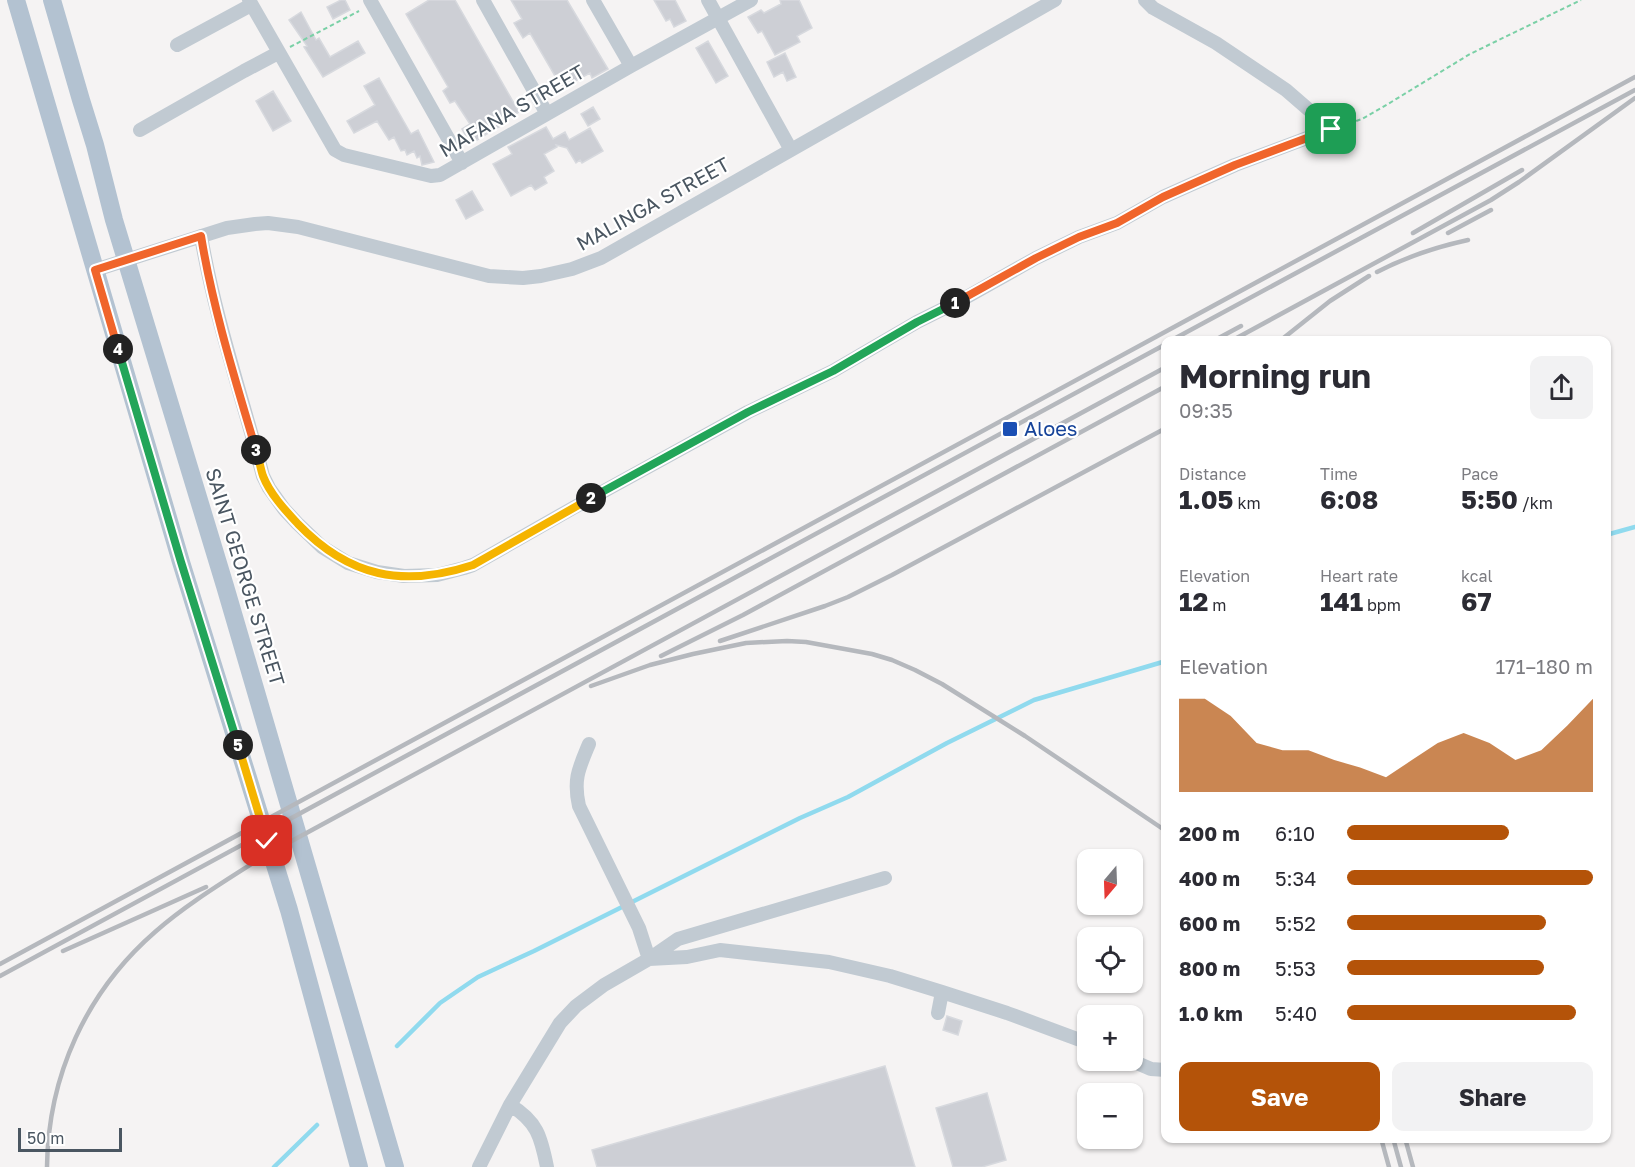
<!DOCTYPE html>
<html lang="en">
<head>
<meta charset="utf-8">
<style>
  :root { --surface:#fff; --page:#f2f2f3; --text:#2b2b33; --muted:#7c7c81; --accent:#b45309 }
  body { margin:0; font-family:"Golos Text",sans-serif; background:var(--page); color:var(--text); height:100vh; display:flex; flex-direction:column; font-size:22px; white-space:nowrap }
  * { box-sizing:border-box; margin:0 }
  p { font-size:20px; color:var(--muted) }
  .icon { flex:none; width:33px; height:33px; fill:none; stroke:currentColor; stroke-width:2; stroke-linecap:round; stroke-linejoin:round }
  .map { position:relative; flex:1; overflow:hidden }
  .details { position:absolute; left:1161px; top:336px; width:450px; height:807px; display:flex; flex-direction:column; background:var(--surface); border-radius:12px; box-shadow:0 2px 4px #0004 }
  .details>* { flex:none }
  .needle { width:39px; rotate:199deg }
  .fabs { position:absolute; left:1077px; top:849px; display:grid; gap:12px }
  .fabs a { display:grid; place-items:center; width:66px; height:66px; border-radius:12px; background:var(--surface); box-shadow:0 2px 4px #0004; font-size:30px }
  .scale { position:absolute; left:18px; bottom:15px; width:104px; box-sizing:border-box; padding-left:6px; border:3px solid #4a5661; border-top:0; font-size:16px; line-height:21px; white-space:nowrap; color:#4a5661; -webkit-text-stroke:4px #fff; paint-order:stroke }
  .pin { position:absolute; display:grid; place-items:center; width:51px; height:51px; color:#fff; margin:-26px; border-radius:12px; box-shadow:0 3px 9px #0006 }
  .km { position:absolute; width:30px; height:30px; margin:-15px; border-radius:50%; background:#222; color:#fff; font-size:16px; line-height:30px; text-align:center }
  .round { display:grid; place-items:center; flex:none; width:63px; height:63px; border-radius:12px; background:var(--page) }
  .headline { display:flex; align-items:center; justify-content:space-between; height:102px; padding:0 18px }
  h1 { font-size:33px; font-weight:700; line-height:45px }
  .metrics { display:grid; grid-template-columns:repeat(3,1fr); gap:9px; height:102px; padding:6px 18px }
  .metrics div { display:grid; align-content:center }
  .metrics b { font-size:26px; font-weight:700 }
  .metrics small { font-size:16px; font-weight:400 }
  .metrics p { font-size:16px }
  .chart { height:168px; padding:12px 18px }
  .chart p { display:flex; justify-content:space-between }
  .chart svg { width:100%; height:108px; margin-top:6px; fill:var(--accent); opacity:.7 }
  .action { display:flex; gap:12px; margin-top:auto; padding:12px 18px }
  .action a { flex:1; height:69px; border-radius:12px; background:var(--accent); color:#fff; font-size:24px; font-weight:700; line-height:69px; text-align:center }
  .action a+a { background:var(--page); color:var(--text) }
  ul { padding:0 18px; list-style:none; font-size:20px }
  li { display:grid; grid-template-columns:96px 72px 1fr; align-items:center; height:45px }
  li i { height:15px; border-radius:8px; background:var(--accent) }
  .map>svg:first-child { display:block }
  .lines { fill:none; stroke-linecap:round; stroke-linejoin:round }
  .stream { stroke:#90daee; stroke-width:4.5 }
  .building { fill:#cdcfd5; stroke:#d7d9de; stroke-width:1.5 }
  .path { stroke:#7ad0a6; stroke-width:2; stroke-dasharray:4.5 3; stroke-linecap:butt }
  .minor { stroke:#c1cad2; stroke-width:14 }
  .major { stroke:#b3c2d1; stroke-width:18 }
  .rail { stroke:#b5b8bd; stroke-width:4.5 }
  .split-1-casing { stroke:#fff; stroke-width:12 }
  .split-2-casing { stroke:#fff; stroke-width:12 }
  .split-3-casing { stroke:#fff; stroke-width:12 }
  .split-4-casing { stroke:#fff; stroke-width:12 }
  .split-5-casing { stroke:#fff; stroke-width:12 }
  .split-6-casing { stroke:#fff; stroke-width:12 }
  .split-1 { stroke:#f0652b; stroke-width:8 }
  .split-2 { stroke:#22a559; stroke-width:8 }
  .split-3 { stroke:#f5b400; stroke-width:8 }
  .split-4 { stroke:#f0652b; stroke-width:8 }
  .split-5 { stroke:#22a559; stroke-width:8 }
  .split-6 { stroke:#f5b400; stroke-width:8 }
  .transit-dot { fill:#1a4fb4; stroke:#fff; stroke-width:2 }
  .labels { text-anchor:middle; stroke-width:4.5; stroke-linejoin:round; paint-order:stroke }
  .street-label { font-size:20px; fill:#4a5661; stroke:#fff }
  .transit-label { font-size:20px; fill:#164399; stroke:#fff; text-anchor:start }
</style>
</head>
<body>
<div class="map">
<svg width="1635" height="1167" viewBox="0 0 1635 1167">
  <rect width="100%" height="100%" fill="#f5f3f3"/>
  <g class="lines">
    <!-- stream -->
    <path class="stream" d="M1606,535L1635,527
      M397,1046L440,1003L478,977L534,951L800,818L848,797L947,743L1034,700L1166,661
      M274,1167L317,1125"/>
  </g>
  <!-- building -->
  <path class="building" d="M341,0H345L350,10L333,19L327,7Z
    M429,0H455L519,112L498,125L499,127L493,130L474,142L471,136L467,138L462,129L470,124L455,101L450,103L443,91L448,87L406,14Z
    M511,0H567L608,69L592,78L590,73L562,88L530,33L523,38L514,23L522,19Z
    M654,0H675L686,21L674,27L670,19L666,21Z
    M780,0H799L812,28L797,36L800,42L775,55L762,31L758,33L748,17L761,10L764,13L781,4Z
    M301,12L316,40L319,38L330,57L358,41L365,53L323,77L304,47L307,46L289,20Z
    M708,41L728,76L716,83L696,48Z
    M785,53L796,77L787,81L783,72L774,77L767,62Z
    M379,78L411,134L418,130L434,162L422,165L420,156L417,158L414,151L407,155L405,150L401,151L394,137L389,140L377,121L354,133L347,121L375,105L364,86Z
    M273,91L291,121L273,131L256,101Z
    M593,107L600,119L588,126L581,114Z
    M546,127L553,139L565,132L569,140L590,128L603,151L582,163L580,160L576,163L567,148L556,145L557,147L544,154L554,171L544,177L547,183L535,190L531,185L511,196L493,164L512,154L508,147Z
    M472,191L483,210L466,219L456,200Z
    M947,1016L962,1021L958,1035L943,1030Z
    M885,1066L915,1167H597L592,1150Z
    M987,1093L1006,1160L982,1167H953L936,1108Z"/>
  <g class="lines">
    <!-- path -->
    <path class="path" d="M290,47L359,11
      M1342,126L1362,119L1388,104L1470,54L1581,0"/>
    <!-- minor -->
    <path class="minor" d="M249,0L335,150L344,155L431,176L440,175L631,66L751,0
      M370,0L462,163
      M483,0L547,114
      M593,0L631,66
      M708,0L791,150
      M1145,0L1153,8L1216,43L1286,90L1331,129
      M177,45L251,5
      M140,130L244,71L278,53
      M201,236C215,318 242,396 263,476L269,488L284,509L297,523L322,547L348,563L377,572L404,576L437,575L464,568L473,565L573,508L748,412L833,371L917,322L965,298L1036,258L1079,237L1117,223L1163,197L1235,165L1331,129
      M95,270L227,228L255,224L268,223L298,227L489,276L523,278L541,276L572,269L601,258L1055,0
      M589,744C579,768 573,779 579,806L639,928L649,959L678,939L885,878
      M938,1013L942,992
      M1130,1060L1151,1069L1166,1070
      M510,1105C537,1121 541,1137 547,1167
      M479,1167L510,1105L560,1023L576,1006L604,985L649,959L687,957L720,950L829,962L890,976L942,992L1007,1013L1088,1043"/>
    <!-- major -->
    <path class="major" d="M16,0L181,562L289,910L359,1167
      M52,0L81,100L95,145L114,220L225,586L395,1167"/>
    <!-- rail -->
    <path class="rail" d="M1413,233L1522,170
      M1448,233L1491,210
      M1377,272C1406,257 1436,247 1468,240
      M1172,340L1635,90
      M1215,340L1241,326
      M1233,340L1491,200L1519,182L1635,98
      M1281,340L1330,301L1369,276
      M720,641L825,606L848,597L892,575L1166,428
      M661,656L743,615L1166,386
      M591,686L650,665L693,654L746,643L787,641L806,642L872,654L892,660L915,670L942,684L1025,736L1166,831
      M63,951L206,887
      M0,964L1635,77
      M0,976L1166,344
      M1381,1138L1389,1167
      M1393,1138L1401,1167
      M1405,1138L1413,1167
      M47,1167C48,1076 86,992 155,932C188,903 227,880 264,856L1166,367"/>
  </g>
  <g class="lines">
    <!-- split-1 casing -->
    <g class="split-1-casing">
      <path id="split-1" d="M955,303L1036,258L1079,237L1117,223L1163,197L1235,165L1331,129"/>
    </g>
    <!-- split-2 casing -->
    <g class="split-2-casing">
      <path id="split-2" d="M591,498L748,412L833,371L917,322L955,303"/>
    </g>
    <!-- split-3 casing -->
    <g class="split-3-casing">
      <path id="split-3" d="M256,450C259,458 260,467 263,476C270,494 285,510 298,524C349,577 403,588 473,565L591,498"/>
    </g>
    <!-- split-4 casing -->
    <g class="split-4-casing">
      <path id="split-4" d="M118,349L95,270L201,236C213,309 235,379 256,450"/>
    </g>
    <!-- split-5 casing -->
    <g class="split-5-casing">
      <path id="split-5" d="M118,349L181,562L238,745"/>
    </g>
    <!-- split-6 casing -->
    <g class="split-6-casing">
      <path id="split-6" d="M238,745L267,841"/>
    </g>
    <!-- split-1 -->
    <use href="#split-1" class="split-1"/>
    <!-- split-2 -->
    <use href="#split-2" class="split-2"/>
    <!-- split-3 -->
    <use href="#split-3" class="split-3"/>
    <!-- split-4 -->
    <use href="#split-4" class="split-4"/>
    <!-- split-5 -->
    <use href="#split-5" class="split-5"/>
    <!-- split-6 -->
    <use href="#split-6" class="split-6"/>
  </g>
  <!-- markers -->
  <rect class="transit-dot" x="1002" y="421" width="16" height="16" rx="3"/>
  <g class="labels">
    <!-- street labels -->
    <g class="street-label">
      <text transform="translate(512 111) rotate(-30)" y="7">MAFANA STREET</text>
      <text transform="translate(653 204) rotate(-29)" y="7">MALINGA STREET</text>
      <text transform="translate(245 577) rotate(73)" y="7">SAINT GEORGE STREET</text>
    </g>
    <!-- transit labels -->
    <g class="transit-label">
      <text x="1024" y="436">Aloes</text>
    </g>
  </g>
</svg>
<div class="fabs">
<a><svg class="needle" viewBox="-14 -14 28 28"><path d="M0-13l5 13h-10z" fill="#e53935"/><path d="M0 13l5-13h-10z" fill="#7c7c81"/></svg></a>
<a><svg class="icon" aria-label="locate" viewBox="0 0 24 24"><circle cx="12" cy="12" r="6"/><path d="M12 2v4M12 18v4M2 12h4M18 12h4"/></svg></a>
<a>+</a>
<a>−</a>
</div>
<div class="scale">50 m</div>
<div class="pin" style="left:1331px;top:129px;background:#1e9e55"><svg class="icon" aria-label="arrive" viewBox="0 0 24 24"><path d="M6 21V4h12l-3 4 3 4H6"/></svg></div>
<div class="pin" style="left:267px;top:841px;background:#d93025"><svg class="icon" aria-label="check" viewBox="0 0 24 24"><path d="M5 12l5 5 9-10"/></svg></div>
<b class="km" style="left:955px;top:303px">1</b>
<b class="km" style="left:591px;top:498px">2</b>
<b class="km" style="left:256px;top:450px">3</b>
<b class="km" style="left:118px;top:349px">4</b>
<b class="km" style="left:238px;top:745px">5</b>
<section class="details">
<div class="headline"><div><h1>Morning run</h1><p>09:35</p></div><a class="round"><svg class="icon" aria-label="share" viewBox="0 0 24 24"><path d="M12 15V3M7 8l5-5 5 5M5 13v7h14v-7"/></svg></a></div>
<div class="metrics">
<div><p>Distance</p><b>1.05<small> km</small></b></div>
<div><p>Time</p><b>6:08</b></div>
<div><p>Pace</p><b>5:50<small> /km</small></b></div>
</div>
<div class="metrics">
<div><p>Elevation</p><b>12<small> m</small></b></div>
<div><p>Heart rate</p><b>141<small> bpm</small></b></div>
<div><p>kcal</p><b>67</b></div>
</div>
<div class="chart"><p><span>Elevation</span>171–180 m</p>
<svg viewBox="0 0 160 44" preserveAspectRatio="none"><path d="M0 44V6L10 6L20 13L30 24L40 27L50 27L60 31L70 34L80 38L90 31L100 24L110 20L120 24L130 31L140 27L150 17L160 6V44z"/></svg>
</div>
<ul>
<li><b>200 m</b>6:10<i style="width:66%"></i></li>
<li><b>400 m</b>5:34<i style="width:100%"></i></li>
<li><b>600 m</b>5:52<i style="width:81%"></i></li>
<li><b>800 m</b>5:53<i style="width:80%"></i></li>
<li><b>1.0 km</b>5:40<i style="width:93%"></i></li>
</ul>
<div class="action"><a>Save</a><a>Share</a></div>
</section>
</div>
</body>
</html>
